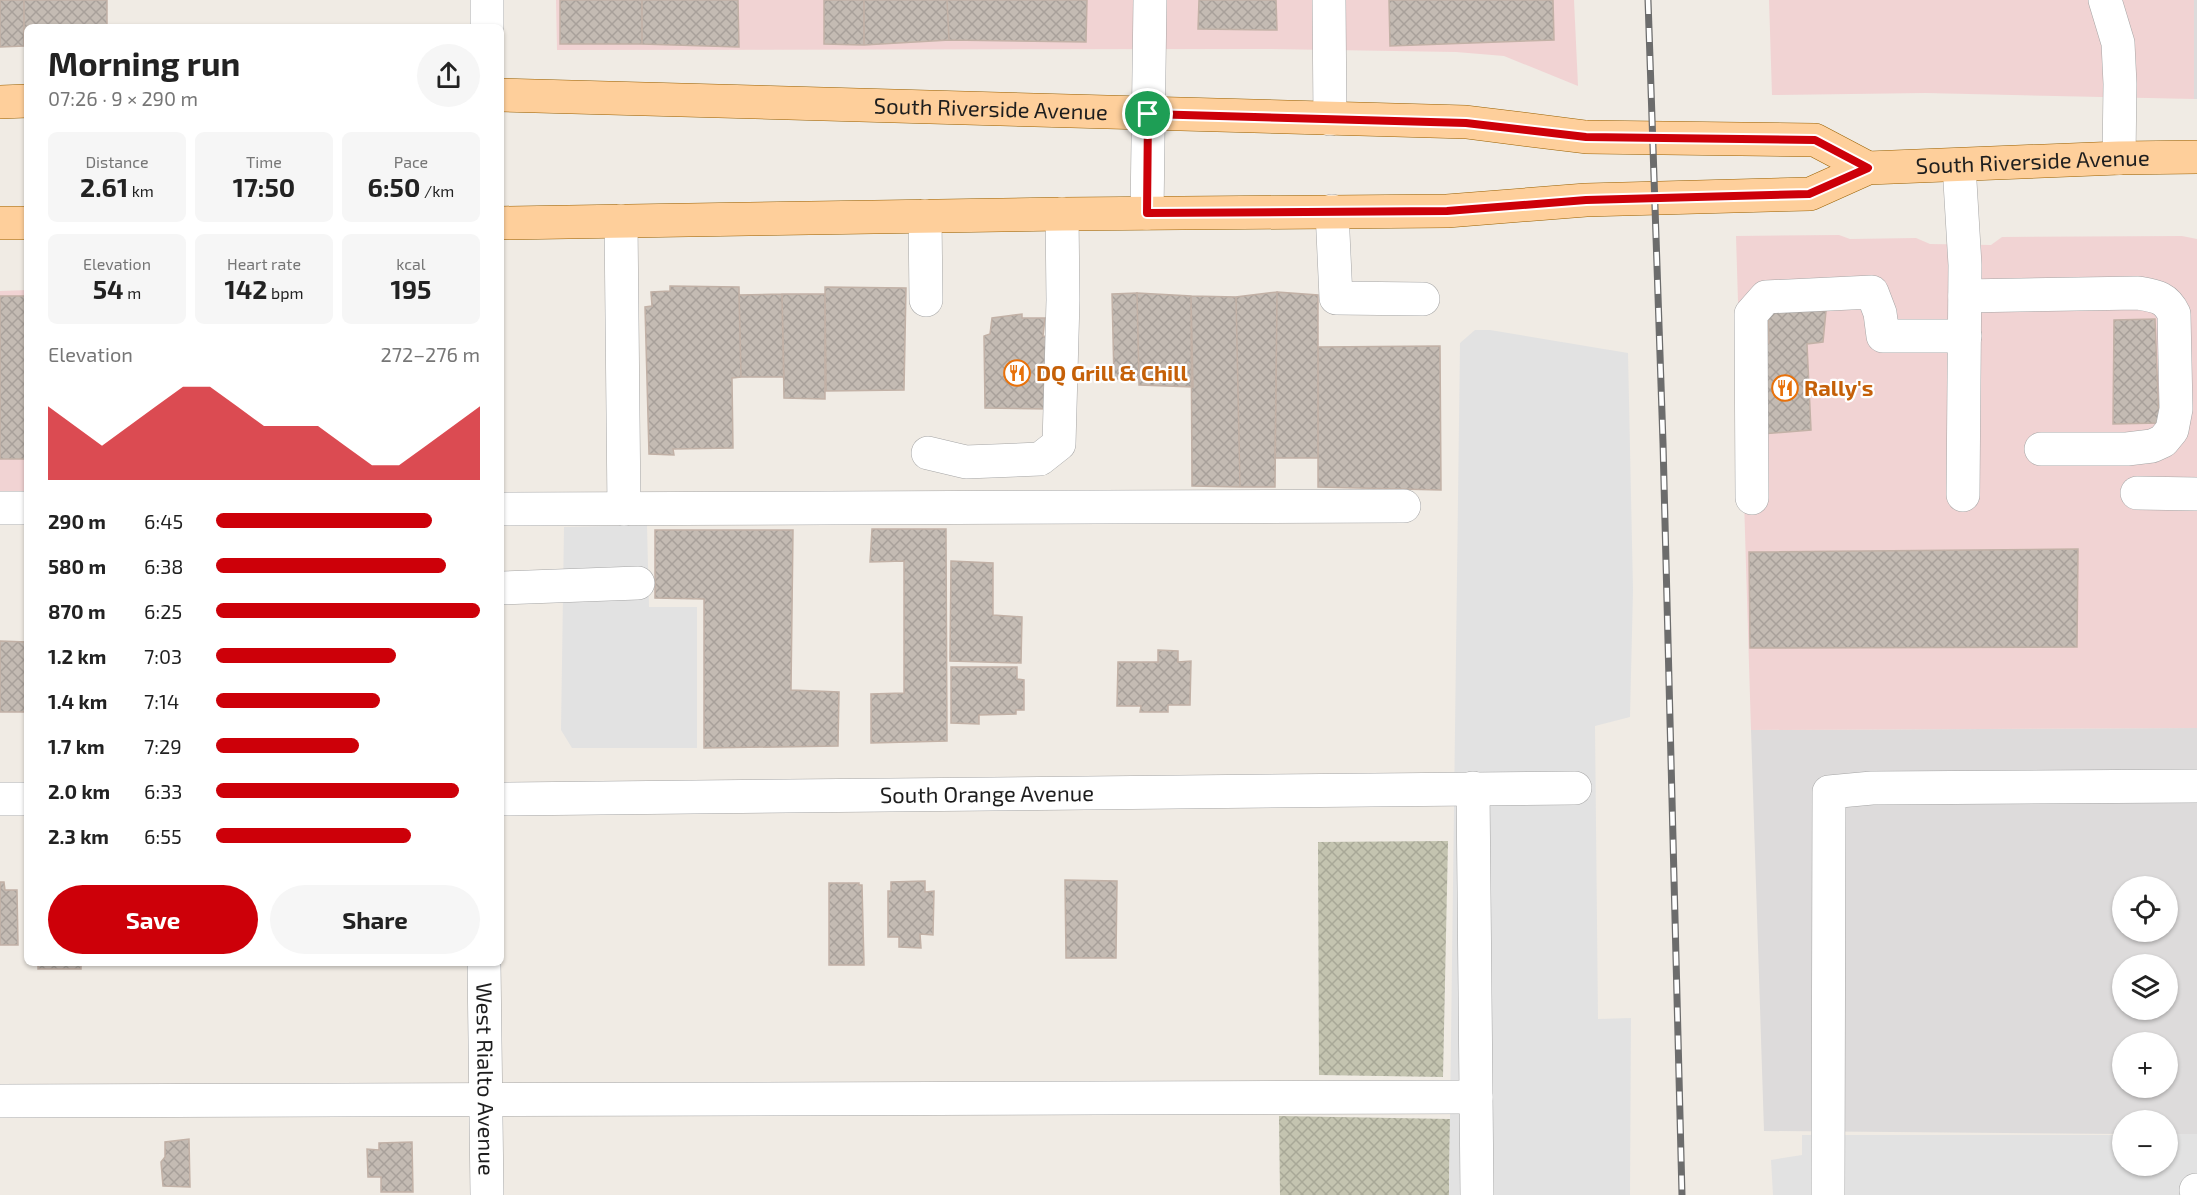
<!DOCTYPE html>
<html lang="en">
<head>
<meta charset="utf-8">
<style>
  :root { --surface:#fff; --page:#f6f6f6; --text:#222; --muted:#767676; --accent:#cd0009 }
  body { margin:0; font-family:"Exo 2",sans-serif; background:var(--page); color:var(--text); height:100vh; display:flex; flex-direction:column; font-size:22px; white-space:nowrap }
  * { box-sizing:border-box; margin:0 }
  p { font-size:20px; color:var(--muted) }
  .icon { flex:none; width:33px; height:33px; fill:none; stroke:currentColor; stroke-width:2; stroke-linecap:round; stroke-linejoin:round }
  .map { position:relative; flex:1; overflow:hidden }
  .drawer { position:absolute; left:24px; top:24px; width:480px; height:942px; display:flex; flex-direction:column; background:var(--surface); border-radius:9px; box-shadow:0 2px 4px #0004 }
  .drawer>* { flex:none }
  .controls { position:absolute; left:2112px; top:876px; display:grid; gap:12px }
  .controls a { display:grid; place-items:center; width:66px; height:66px; border-radius:50%; background:var(--surface); box-shadow:0 2px 4px #0004; font-size:30px }
  .pin { position:absolute; display:grid; place-items:center; width:51px; height:51px; color:#fff; margin:-26px; border:3px solid #fff; border-radius:50%; box-shadow:0 2px 6px #0007 }
  .round { display:grid; place-items:center; flex:none; width:63px; height:63px; border-radius:32px; background:var(--page) }
  .summary { display:flex; align-items:center; justify-content:space-between; height:102px; padding:0 24px }
  h1 { font-size:33px; font-weight:700; line-height:45px }
  .stats { display:grid; grid-template-columns:repeat(3,1fr); gap:9px; height:102px; padding:6px 24px }
  .stats div { display:grid; align-content:center; border-radius:9px; background:var(--page); text-align:center }
  .stats b { font-size:26px; font-weight:700 }
  .stats small { font-size:16px; font-weight:400 }
  .stats p { font-size:16px }
  .chart { height:168px; padding:12px 24px }
  .chart p { display:flex; justify-content:space-between }
  .chart svg { width:100%; height:108px; margin-top:6px; fill:var(--accent); opacity:.7 }
  .button { display:flex; gap:12px; margin-top:auto; padding:12px 24px }
  .button a { flex:1; height:69px; border-radius:36px; background:var(--accent); color:#fff; font-size:24px; font-weight:700; line-height:69px; text-align:center }
  .button a+a { background:var(--page); color:var(--text) }
  ul { padding:0 24px; list-style:none; font-size:20px }
  li { display:grid; grid-template-columns:96px 72px 1fr; align-items:center; height:45px }
  li i { height:15px; border-radius:8px; background:var(--accent) }
  .map>svg:first-child { display:block }
  .residential { fill:#dddbdb; fill-rule:evenodd }
  .commercial { fill:#f1d3d3 }
  .construction { fill:url(#construction-cross-hatch) }
  .parking { fill:#e2e2e2 }
  .building { fill:url(#building-cross-hatch); stroke:#c2b1a6; stroke-width:1.5 }
  .lines { fill:none; stroke-linecap:round; stroke-linejoin:round }
  .minor-casing { stroke:#a5a5a5; stroke-width:34 }
  .major-casing { stroke:#996000; stroke-width:34 }
  .minor { stroke:#fff; stroke-width:33 }
  .major { stroke:#fecf9b; stroke-width:33 }
  .rail-casing { stroke:#6c6c6c; stroke-width:7 }
  .rail { stroke:#fff; stroke-width:4.5; stroke-dasharray:14; stroke-linecap:butt }
  .route-casing { stroke:#fff; stroke-width:12 }
  .route { stroke:#cd0009; stroke-width:8 }
  .labels { text-anchor:middle; stroke-width:4.5; stroke-linejoin:round; paint-order:stroke }
  .street-label { font-size:22px; fill:#1e1e1e; stroke:#fff }
  .food-label { font-size:22px; font-weight:bold; fill:#c56008; stroke:#fff; text-anchor:start }
</style>
</head>
<body>
<div class="map">
<svg width="2197" height="1195" viewBox="0 0 2197 1195">
  <defs>
    <pattern id="construction-cross-hatch" width="8" height="8" patternUnits="userSpaceOnUse" patternTransform="scale(1.5)"><rect width="8" height="8" fill="#c4c4b0"/><path d="M0 0l8 8M0 8l8-8" fill="none" stroke="#a8a897"/></pattern>
    <pattern id="building-cross-hatch" width="8" height="8" patternUnits="userSpaceOnUse" patternTransform="scale(1.5)"><rect width="8" height="8" fill="#c4bbb3"/><path d="M0 0l8 8M0 8l8-8" fill="none" stroke="#a8a09a"/></pattern>
  </defs>
  <rect width="100%" height="100%" fill="#f0ebe4"/>
  <!-- residential -->
  <path class="residential" d="M2194,0H2197V99H2194Z
    M2197,728V1134H2168V1120H2122V1134L1764,1131L1751,730ZM2122,886H2168V932H2122ZM2122,964H2168V1010H2122ZM2122,1042H2168V1088H2122Z"/>
  <!-- commercial -->
  <path class="commercial" d="M556,0H1574L1578,86L1504,56L1456,52L1268,49L557,50Z
    M1769,0H2194V99L1925,93L1772,95Z
    M1839,235L1850,239L1916,238L1930,244L1991,245L2002,237L2182,236L2197,239V728L1751,730L1736,236Z
    M27,290V497H0V291Z"/>
  <!-- construction -->
  <path class="construction" d="M1448,841L1443,1077L1319,1075L1318,842Z
    M1279,1116L1450,1119L1449,1195H1280Z"/>
  <!-- parking -->
  <path class="parking" d="M1475,330H1490L1628,353L1633,590L1630,717L1595,726L1598,1019L1631,1018L1630,1195H1449L1460,343Z
    M647,525L649,607H697V748H572L561,730L564,527Z
    M2168,1134H2197V1195H1773L1771,1160L1802,1155V1135H2122V1166H2168Z"/>
  <!-- building -->
  <path class="building" d="M0,0H24V46L0,47Z
    M24,0H107V27H27V46H24Z
    M560,0H642V44H560Z
    M642,0H738L739,47L642,44Z
    M824,0H864V45L824,44Z
    M864,0H947L949,40L864,45Z
    M947,0H1087L1086,42L949,40Z
    M1199,0H1276L1277,30L1198,29Z
    M1389,0H1553L1554,40L1390,46Z
    M670,286L739,287L741,377L732,378L733,448L673,449L674,455L649,454L645,307L652,306L651,292L670,291Z
    M825,287L906,288L904,390L826,391Z
    M1277,292L1275,487H1240L1236,297Z
    M1277,292L1318,295V458H1275Z
    M1137,293L1139,378L1114,379L1112,294Z
    M1137,293L1191,296L1193,387L1139,385Z
    M782,294H825V399L784,398Z
    M782,294L784,377H741L739,295Z
    M0,296H26L25,459H0Z
    M26,296L27,459H25Z
    M1191,296L1236,297L1240,487L1192,486Z
    M1768,309L1826,311L1823,342L1807,344L1811,430L1762,434L1761,346L1769,343Z
    M1022,314V318H1045L1043,336L1049,337V409L985,408L984,336L990,334L992,318Z
    M2155,319L2159,423L2113,424L2114,320Z
    M1440,346L1441,490L1318,487V347Z
    M872,529H946L947,741L871,743V694L904,693V561L870,562Z
    M655,530H793L791,690L839,692L838,746L704,748V599L655,598Z
    M2078,549L2077,647L1750,648L1749,552Z
    M951,561L993,563V615L1022,617L1021,663L950,661Z
    M0,641L27,642V712H0Z
    M1158,650L1178,651V662L1191,661L1190,705H1168V712H1140L1141,706H1117L1118,662H1158Z
    M951,667H1017V679L1024,680V710H1016V714L979,715V724L951,723Z
    M1065,880L1117,881L1116,958H1066Z
    M925,881V892L934,891L933,935L920,934L921,948L899,947V937H888V891H891V882Z
    M0,882H4L5,890H17L18,945H0Z
    M829,883H859V885H862L864,965H829Z
    M38,963H81V969H38Z
    M189,1139L190,1187L163,1186L161,1162L165,1157V1142Z
    M412,1142L413,1192H381V1177H368L367,1149L379,1150V1143Z"/>
  <g class="lines">
    <!-- minor casing -->
    <g class="minor-casing">
      <g id="minor">
        <path d="M1329,0L1330,119"/>
        <path d="M2105,0L2118,43L2120,84L2119,158"/>
        <path d="M487,27V0"/>
        <path d="M1959,165L1965,265L1963,495"/>
        <path d="M1332,211L1336,298L1423,299"/>
        <path d="M1147,213L1150,0"/>
        <path d="M925,216L926,300"/>
        <path d="M621,221L624,509"/>
        <path d="M1965,296L2138,293C2156,296 2166,297 2174,314L2176,409L2172,430L2163,441L2152,446L2127,449H2041"/>
        <path d="M928,453L966,462L1040,459L1059,444L1063,300L1062,214"/>
        <path d="M2137,493L2197,494"/>
        <path d="M1752,498L1751,314L1766,297L1872,292L1880,313L1883,336H1965"/>
        <path d="M0,508H27"/>
        <path d="M501,509L1404,506"/>
        <path d="M501,588L638,583"/>
        <path d="M1473,788L1477,1195"/>
        <path d="M0,799H27"/>
        <path id="s1" d="M501,799L1575,788"/>
        <path id="s2" d="M484,963L487,1195"/>
        <path d="M0,1101L1476,1097"/>
        <path d="M2196,1190H2197"/>
        <path d="M1828,1195L1829,792L1872,788L2197,786"/>
      </g>
    </g>
    <!-- major casing -->
    <g class="major-casing">
      <g id="major">
        <path id="s3" d="M501,95L1466,122L1586,137L1815,140L1868,168"/>
        <path d="M0,102L27,101"/>
        <path d="M0,223H27"/>
        <path id="s4" d="M501,223L1062,214L1447,211L1586,200L1810,194L1868,168L2119,158L2197,157"/>
      </g>
    </g>
    <!-- minor -->
    <use href="#minor" class="minor"/>
    <!-- major -->
    <use href="#major" class="major"/>
    <!-- rail casing -->
    <g class="rail-casing">
      <path id="rail" d="M1648,0L1663,443L1682,1195"/>
    </g>
    <!-- rail -->
    <use href="#rail" class="rail"/>
  </g>
  <g class="lines">
    <!-- route casing -->
    <g class="route-casing">
      <path id="route" d="M1148,114L1466,123L1586,137L1815,140L1868,168L1809,194L1586,200L1447,211L1147,213Z"/>
    </g>
    <!-- route -->
    <use href="#route" class="route"/>
  </g>
  <!-- icons -->
  <defs>
    <g id="restaurant-ring" transform="scale(1.35)"><circle r="9.5" fill="#fff" stroke="#e8710a" stroke-width="1.5"/><path d="M-5-6h1v4h1v-4h1v4h1v-4h1v5L-1.5 .5V6h-2V.5L-5-1ZM5-6V6H3V1.5H1.5Q1.5-4 5-6Z" fill="#e8710a"/></g>
  </defs>
  <g fill-rule="evenodd">
    <use href="#restaurant-ring" x="1017" y="373"/>
    <use href="#restaurant-ring" x="1785" y="388"/>
  </g>
  <g class="labels">
    <!-- street labels -->
    <g class="street-label">
      <text dy="8" stroke="none"><textPath href="#s3" startOffset="490">South Riverside Avenue</textPath></text>
      <text dy="8" stroke="none"><textPath href="#s4" startOffset="1538">South Riverside Avenue</textPath></text>
      <text dy="8" stroke="none"><textPath href="#s1" startOffset="486">South Orange Avenue</textPath></text>
      <text dy="8" stroke="none"><textPath href="#s2" startOffset="116">West Rialto Avenue</textPath></text>
    </g>
    <!-- food labels -->
    <g class="food-label">
      <text x="1036" y="381">DQ Grill &amp; Chill</text>
      <text x="1804" y="396">Rally's</text>
    </g>
  </g>
</svg>
<div class="controls">
<a><svg class="icon" aria-label="locate" viewBox="0 0 24 24"><circle cx="12" cy="12" r="6"/><path d="M12 2v4M12 18v4M2 12h4M18 12h4"/></svg></a>
<a><svg class="icon" aria-label="layers" viewBox="0 0 24 24"><path d="M12 4l9 5-9 5-9-5zM3 14l9 5 9-5"/></svg></a>
<a>+</a>
<a>−</a>
</div>
<div class="pin" style="left:1148px;top:114px;background:#1e9e55"><svg class="icon" aria-label="arrive" viewBox="0 0 24 24"><path d="M6 21V4h12l-3 4 3 4H6"/></svg></div>
<section class="drawer">
<div class="summary"><div><h1>Morning run</h1><p>07:26 · 9 × 290 m</p></div><a class="round"><svg class="icon" aria-label="share" viewBox="0 0 24 24"><path d="M12 15V3M7 8l5-5 5 5M5 13v7h14v-7"/></svg></a></div>
<div class="stats">
<div><p>Distance</p><b>2.61<small> km</small></b></div>
<div><p>Time</p><b>17:50</b></div>
<div><p>Pace</p><b>6:50<small> /km</small></b></div>
</div>
<div class="stats">
<div><p>Elevation</p><b>54<small> m</small></b></div>
<div><p>Heart rate</p><b>142<small> bpm</small></b></div>
<div><p>kcal</p><b>195</b></div>
</div>
<div class="chart"><p><span>Elevation</span>272–276 m</p>
<svg viewBox="0 0 160 44" preserveAspectRatio="none"><path d="M0 44V14L10 22L20 30L30 22L40 14L50 6L60 6L70 14L80 22L90 22L100 22L110 30L120 38L130 38L140 30L150 22L160 14V44z"/></svg>
</div>
<ul>
<li><b>290 m</b>6:45<i style="width:82%"></i></li>
<li><b>580 m</b>6:38<i style="width:87%"></i></li>
<li><b>870 m</b>6:25<i style="width:100%"></i></li>
<li><b>1.2 km</b>7:03<i style="width:68%"></i></li>
<li><b>1.4 km</b>7:14<i style="width:62%"></i></li>
<li><b>1.7 km</b>7:29<i style="width:54%"></i></li>
<li><b>2.0 km</b>6:33<i style="width:92%"></i></li>
<li><b>2.3 km</b>6:55<i style="width:74%"></i></li>
</ul>
<div class="button"><a>Save</a><a>Share</a></div>
</section>
</div>
</body>
</html>
